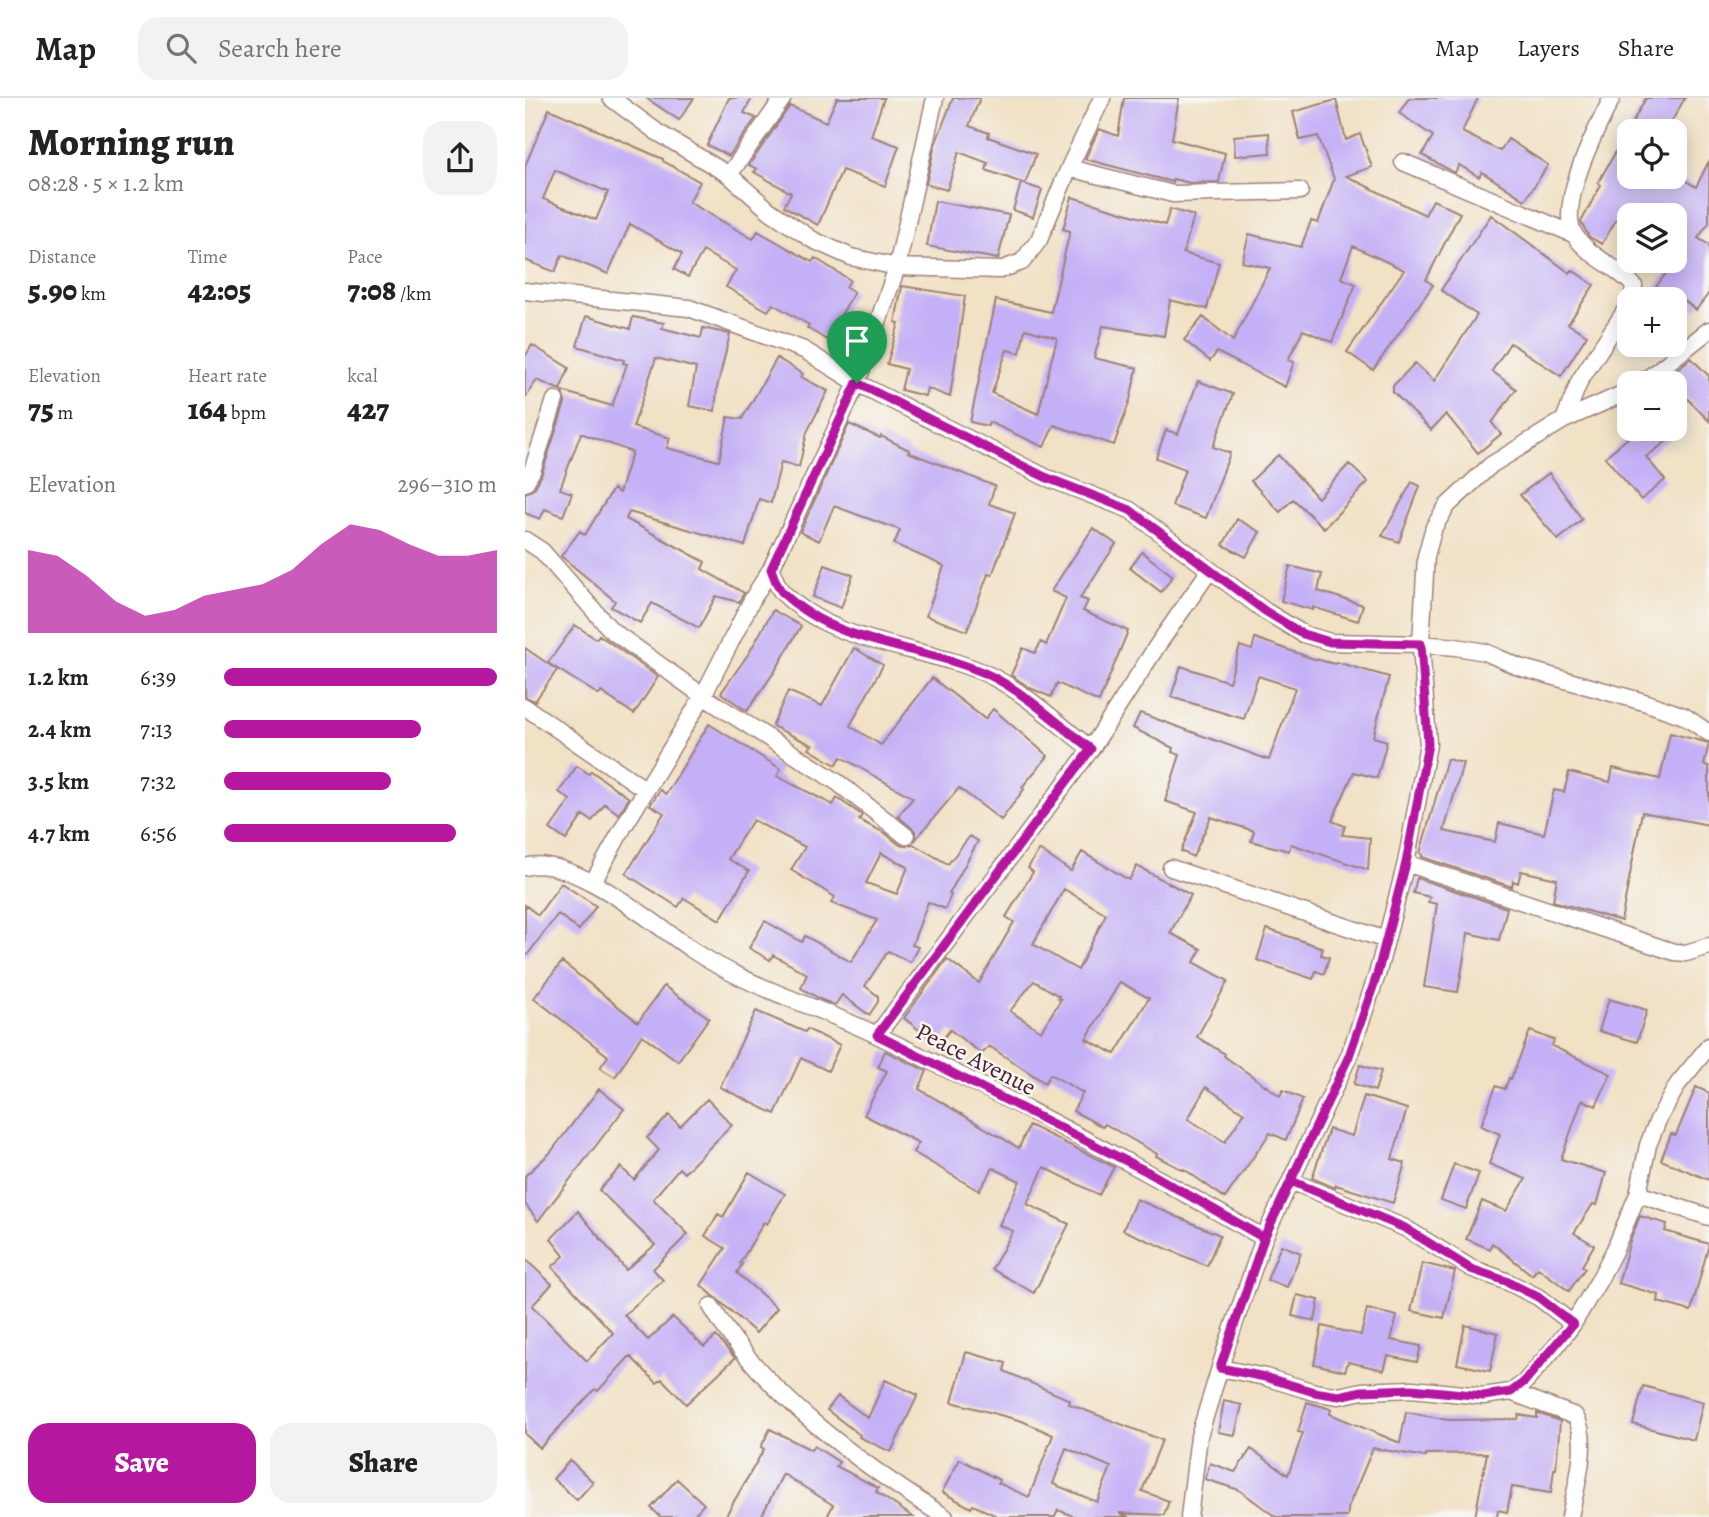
<!DOCTYPE html>
<html lang="en">
<head>
<meta charset="utf-8">
<style>
  :root { --surface:#fff; --page:#f2f2f2; --text:#222; --muted:#767676; --line:#e0e0e0; --accent:#b5179e }
  body { margin:0; font-family:Alegreya,serif; background:var(--page); color:var(--text); height:100vh; display:flex; flex-direction:column; font-size:26px; white-space:nowrap }
  * { box-sizing:border-box; margin:0 }
  p { font-size:23px; color:var(--muted) }
  .icon { flex:none; width:38px; height:38px; fill:none; stroke:currentColor; stroke-width:2; stroke-linecap:round; stroke-linejoin:round }
  .map { position:relative; flex:1; overflow:hidden }
  .side { display:flex; flex-direction:column; background:var(--surface); width:525px }
  .side>* { flex:none }
  .tools { position:absolute; left:1092px; top:21px; display:grid; gap:14px }
  .tools a { display:grid; place-items:center; width:70px; height:70px; border-radius:14px; background:var(--surface); box-shadow:0 4px 18px #0003; font-size:35px }
  .pin { position:absolute; display:grid; place-items:center; width:60px; height:60px; color:#fff; margin:-72px -30px; border-radius:50% 50% 50% 0; rotate:-45deg; box-shadow:0 0 7px #0007 }
  .pin .icon { rotate:45deg }
  .round { display:grid; place-items:center; flex:none; width:74px; height:74px; border-radius:21px; background:var(--page) }
  .overview { display:flex; align-items:center; justify-content:space-between; height:119px; padding:0 28px }
  h1 { font-size:38px; font-weight:800; line-height:52px }
  .stats { display:grid; grid-template-columns:repeat(3,1fr); gap:10px; height:119px; padding:7px 28px }
  .stats div { display:grid; align-content:center }
  .stats b { font-size:30px; font-weight:800 }
  .stats small { font-size:19px; font-weight:400 }
  .stats p { font-size:19px }
  .chart { height:196px; padding:14px 28px }
  .chart p { display:flex; justify-content:space-between }
  .chart svg { width:100%; height:126px; margin-top:7px; fill:var(--accent); opacity:.7 }
  .action { display:flex; gap:14px; margin-top:auto; padding:14px 28px }
  .action a { flex:1; height:80px; border-radius:21px; background:var(--accent); color:#fff; font-size:28px; font-weight:800; line-height:80px; text-align:center }
  .action a+a { background:var(--page); color:var(--text) }
  ul { padding:0 28px; list-style:none; font-size:23px }
  li { display:grid; grid-template-columns:112px 84px 1fr; align-items:center; height:52px }
  li i { height:18px; border-radius:9px; background:var(--accent) }
  header { display:flex; align-items:center; gap:42px; box-sizing:border-box; height:98px; padding:0 35px; background:var(--surface); border-bottom:2px solid var(--line) }
  header strong { font-size:33px }
  nav { display:flex; gap:38px; margin-inline-start:auto; font-size:24px }
  .search { width:490px; height:63px; background:var(--page); display:flex; align-items:center; gap:18px; box-sizing:border-box; padding:0 24px; border-radius:21px; color:var(--muted); font-size:26px }
  main { display:flex; flex:1; min-height:0 }
  .map>svg:first-child { display:block }
  .building { fill:#c4b0f6; fill-rule:evenodd }
  .lines { fill:none; stroke-linecap:round; stroke-linejoin:round }
  .minor-casing { stroke:#9e8078; stroke-width:19 }
  .minor { stroke:#fff; stroke-width:16 }
  .route-casing { stroke:#fff; stroke-width:14 }
  .route { stroke:#b5179e; stroke-width:9 }
  .labels { text-anchor:middle; stroke-width:5; stroke-linejoin:round; paint-order:stroke }
  .street-label { font-size:24px; fill:#4a1f2b; stroke:#f6f6f2 }
</style>
</head>
<body>
<header>
<strong>Map</strong>
<div class="search"><svg class="icon" aria-label="search" viewBox="0 0 24 24"><circle cx="10" cy="10" r="6"/><path d="M15 15l6 6"/></svg>Search here</div>
<nav><a>Map</a><a>Layers</a><a>Share</a></nav>
</header>
<main>
<section class="side">
<div class="overview"><div><h1>Morning run</h1><p>08:28 · 5 × 1.2 km</p></div><a class="round"><svg class="icon" aria-label="share" viewBox="0 0 24 24"><path d="M12 15V3M7 8l5-5 5 5M5 13v7h14v-7"/></svg></a></div>
<div class="stats">
<div><p>Distance</p><b>5.90<small> km</small></b></div>
<div><p>Time</p><b>42:05</b></div>
<div><p>Pace</p><b>7:08<small> /km</small></b></div>
</div>
<div class="stats">
<div><p>Elevation</p><b>75<small> m</small></b></div>
<div><p>Heart rate</p><b>164<small> bpm</small></b></div>
<div><p>kcal</p><b>427</b></div>
</div>
<div class="chart"><p><span>Elevation</span>296–310 m</p>
<svg viewBox="0 0 160 44" preserveAspectRatio="none"><path d="M0 44V15L10 17L20 24L30 33L40 38L50 36L60 31L70 29L80 27L90 22L100 13L110 6L120 8L130 13L140 17L150 17L160 15V44z"/></svg>
</div>
<ul>
<li><b>1.2 km</b>6:39<i style="width:100%"></i></li>
<li><b>2.4 km</b>7:13<i style="width:72%"></i></li>
<li><b>3.5 km</b>7:32<i style="width:61%"></i></li>
<li><b>4.7 km</b>6:56<i style="width:85%"></i></li>
</ul>
<div class="action"><a>Save</a><a>Share</a></div>
</section>
<div class="map">
<svg width="1184" height="1419" viewBox="0 0 1184 1419">
  <rect width="100%" height="100%" fill="#f6f6f2"/>
  <filter id="ink" filterUnits="userSpaceOnUse"><feTurbulence type="fractalNoise" baseFrequency=".0143" numOctaves="2"/><feDisplacementMap in="SourceGraphic" scale="14" xChannelSelector="R" yChannelSelector="G"/><feConvolveMatrix kernelMatrix="1 2 1 2 8 2 1 2 1" color-interpolation-filters="sRGB"/></filter>
  <filter id="wash" filterUnits="userSpaceOnUse"><feTurbulence type="fractalNoise" baseFrequency=".00686" numOctaves="4" result="noise"/><feDisplacementMap in="SourceGraphic" scale="28" xChannelSelector="R" yChannelSelector="G"/><feGaussianBlur stdDeviation="1.57" result="paint"/><feColorMatrix in="noise" values="0 0 0 0 0 0 0 0 0 0 0 0 0 0 0 0 0 1.4 0 .05"/><feComposite in="paint" operator="in"/></filter>
  <g filter="url(#wash)">
    <rect width="100%" height="100%" fill="#f1e1c5"/>
    <g id="blocks">
      <!-- building -->
      <path class="building" d="M121,0H169L154,22Z
        M204,0H227L219,15L231,20L204,58L182,47Z
        M312,0H359L346,38L374,48L360,88L317,72L293,127L259,108L266,95L229,74L232,71L224,67L265,8L301,24Z
        M428,0H455L444,28L464,35L463,39L511,56L500,86L461,72L463,65L434,54L422,92L401,86L410,47Z
        M599,0H654L647,41L700,55L694,84L665,85L648,81L647,84L560,61L574,31L593,38Z
        M884,0H953L937,34L975,53L983,41L1023,67L1000,102L957,74L954,79L934,67L930,75L897,57L908,38L874,15Z
        M1121,0H1160L1141,33H1104V79H1155L1171,89L1184,63V125L1173,140L1184,147V195L1171,212L1155,199L1153,201H1122L1147,167L1144,164L1145,163H1150V117H1098L1095,115L1077,146L1064,139L1056,124L1076,87L1073,85Z
        M811,2L821,42L835,36L847,69L821,78L900,117L908,102L935,115L901,182L908,187L848,272L822,254L879,172L828,148L816,180L831,186L807,244L778,232L763,262L769,264L760,289L692,254L685,263L659,242L678,219L708,243L745,170L717,164L724,136L776,149L786,123L793,125L809,81L793,38L775,42L768,14Z
        M24,11L138,61V63L175,84L164,104L228,141L233,133L287,164L290,160L325,182L321,189L329,194L302,242L282,230L284,227L248,206L243,213L201,189L211,172L178,153L163,179L149,171L157,156L105,126L83,176L37,157L30,174L0,162V68ZM30,72L83,94L71,122L18,101Z
        M744,35L745,55L710,58L709,38Z
        M496,85L517,92L508,119L488,112Z
        M547,99L640,127L645,111L669,118L658,155L694,165L682,211L645,202L639,238L578,228L569,260L612,270L605,302L589,347L529,327L519,349L464,324L463,328L445,324L471,202L526,214L545,133L538,131ZM500,231L532,240L513,316L467,295L482,252L495,255Z
        M410,103L484,117L473,161L402,148Z
        M966,117L1045,175L1047,172L1069,187L1043,226L1062,237L1036,278L985,245L967,273L991,291L967,325L976,336L953,355L921,316L906,332L868,294V288L890,265L909,283L952,217L916,192Z
        M377,188L440,198L425,299L402,290L400,298L376,292L381,271L362,266L374,225L370,224Z
        M61,218L105,231L108,219L139,225L137,230L176,240L178,230L205,236L192,290L190,313L164,308L171,270L131,260L108,329L145,340L142,350L194,363L203,319L217,321L252,260L278,276L276,279L303,293L282,334L274,369L256,364L246,405L234,401L220,448L104,414L101,421L180,464L177,471L219,495L214,504L191,498L174,530L127,505L115,525L86,509L90,503L36,458L55,433L60,437L88,391L94,395L107,354L56,335L35,391L47,395L38,418L20,411L15,421L0,415V395L9,391L16,378L40,305L37,293L87,308L102,266L98,265L99,262L52,248Z
        M7,247L44,270L35,292L12,282L0,300V259Z
        M1166,260L1184,278V323L1150,288V285H1135Z
        M673,283L708,296L688,349L705,355L681,420L647,408L660,371L631,360L641,332L653,336Z
        M324,326L355,340L356,338L384,352L383,354L470,388L464,406L490,415L467,477L463,476L442,533L401,518L419,468L369,446L375,432L309,408L294,443L275,434Z
        M1114,331H1158L1121,359L1140,382L1116,402L1080,359Z
        M753,357L793,400L824,366L843,384L799,430L768,401L755,414L726,383Z
        M1024,375L1057,421L1033,442L995,397Z
        M887,384L895,388L874,444L857,438Z
        M712,421L735,434L721,459L698,447Z
        M568,430L591,446L555,500L563,503L558,513L603,533L574,604L532,585L526,599L505,590L486,577L498,550L510,555L516,544L521,547L541,500L526,493Z
        M617,454L648,478L636,494L605,470Z
        M300,467L328,477L316,510L288,499Z
        M765,468L797,476L793,493L838,507L833,523L788,509V512L756,503Z
        M248,512L276,528L250,573L222,613L196,595L224,555Z
        M50,527L71,541L74,537L133,579L109,616L76,594L74,597L23,565Z
        M730,540L786,560L810,566L811,564L864,579L848,639L862,643L852,680L829,674L807,723L820,728L817,737L845,740L843,772L766,746L764,753L726,743L729,733L686,719L668,759L656,753L672,714L640,703L655,657L647,654L648,650L608,630L615,615L744,662L770,590L733,578L719,621L646,599L656,568L704,584L715,548L727,552Z
        M0,550L32,572L10,603L0,599Z
        M329,550L358,567L325,628L356,647L407,580L460,621L468,611L523,658L497,689L499,691L476,722L434,690L390,742V733L373,718L388,700L316,659L311,667L284,651L287,647L247,628L263,593L297,608Z
        M184,626L256,671L252,678L308,707L312,700L337,717L334,722L360,735L375,747L380,748L388,746L423,766L445,738L453,743L424,796L426,797L420,811L403,804L387,847L393,849L385,864L363,853L340,888L353,898V904L344,917L317,897L310,907L297,902L276,890L282,876L248,857L245,862L224,850L240,823L277,844L280,838L326,864L352,822L306,805L310,799L266,772L280,749L228,722L203,761L224,773L195,822L159,800L153,809L101,776L139,715L125,707L135,692L141,696ZM356,755L383,769L372,796L341,785Z
        M1145,635L1184,645L1179,667L1184,668V727L1117,714L1096,823L1028,803L1032,781L996,773L993,785L988,783L987,789L897,759V756L895,755L922,661L938,665L919,733L970,744L974,725L1019,736L1029,692L1039,694L1044,674L1085,684L1088,670L1135,681Z
        M52,668L64,676L66,673L104,700L94,716L80,706L67,723L58,717L41,742L25,731L45,702L34,694Z
        M514,752L546,773L557,754L604,782L612,768L666,797L645,835L676,851L669,864L703,883L672,939L700,956L699,958L755,998L758,992L778,1001L761,1042L745,1035L700,1100L659,1071L658,1072L631,1058L632,1056L580,1026L578,1029L548,1013L558,995L525,976L520,985L464,948L457,956L425,932L413,947L379,920L422,861L454,885L489,824L481,819L508,774L503,770ZM539,791L581,816L553,872L508,846ZM509,883L534,898L533,900L536,901L516,933L485,913ZM595,884L624,900L590,956L561,941ZM681,989L719,1015L700,1044L663,1021Z
        M892,780L982,810L974,842L943,835L933,894L899,889L912,806L903,804L905,799L888,795Z
        M36,785L71,808L54,832L33,816L0,860V807L13,817Z
        M742,831L798,850L796,857L804,859L799,876L791,873L788,881L732,862Z
        M37,864L113,924L139,888L184,920L153,963L117,937L90,979L75,970L83,958L9,900Z
        M1084,901L1122,912L1112,944L1074,933Z
        M231,913L280,934L282,931L315,947L303,973L276,960L250,1016L195,989Z
        M1005,933L1029,942L1027,948L1086,976L1071,1008L1057,1002L1036,1061L1081,1075L1072,1107L1068,1106L1049,1135L1069,1147L1057,1168L1060,1170L1044,1193L1013,1170L1007,1177L967,1145L965,1151L941,1141L957,1103L981,1113L1001,1081L964,1066L975,1036L956,1028L971,988L980,991L984,980L986,981Z
        M360,953L402,973L394,991L494,1050L504,1027L589,1069L574,1097L519,1069L502,1106L544,1126L509,1195L467,1171L488,1133L474,1127L495,1083L468,1070L454,1093L388,1054L394,1045L339,1017L362,973L353,969Z
        M835,967L856,973L850,993L829,986Z
        M1171,989L1184,995V1082L1136,1062L1146,1036L1151,1037Z
        M74,991L99,1011L13,1123L0,1106V1078L25,1055Z
        M839,998L882,1011L867,1061L880,1065L868,1105L811,1087L810,1090L787,1080L804,1031L827,1038Z
        M182,1001L207,1027L159,1075L154,1070L128,1101L163,1136L128,1171L138,1182L99,1217L123,1242L148,1219L179,1249L191,1238L210,1260L161,1306L137,1281L132,1285L105,1258L73,1293L70,1291L15,1350L0,1336V1161L27,1186L7,1208L62,1263L88,1235L27,1169L39,1158L26,1141L53,1113L101,1172L130,1147L74,1092L96,1069L109,1082L134,1052L122,1040L144,1017L155,1028Z
        M929,1066L954,1075L941,1111L916,1102Z
        M224,1074L260,1096L242,1126L239,1124L215,1165L217,1166L212,1175L252,1210L231,1235L176,1187L200,1150L180,1138L193,1116L198,1119Z
        M611,1101L695,1137L682,1168L598,1132Z
        M1115,1118L1142,1126L1140,1133L1184,1146L1166,1213L1133,1204L1134,1197L1093,1185L1105,1143Z
        M756,1147L776,1155L762,1189L742,1182Z
        M897,1165L930,1173L919,1220L886,1213Z
        M772,1197L794,1202L790,1223L767,1218Z
        M842,1211L872,1218L866,1242L896,1248L892,1264L863,1258L859,1272L823,1264L820,1273L789,1266L797,1228L836,1237Z
        M940,1227L973,1235L965,1273L932,1266Z
        M441,1254L481,1265L479,1273L545,1302L544,1306L637,1342L617,1393L644,1403L639,1417L594,1415L604,1419H551L533,1412L530,1419H474L448,1407L446,1410L417,1394L435,1361L474,1382L473,1385L504,1399L528,1337L497,1323L427,1304ZM541,1350L586,1369L572,1404L528,1386Z
        M360,1282L393,1297L366,1354L334,1339L335,1337L302,1312L313,1298L343,1320Z
        M1118,1288L1178,1304L1169,1342L1108,1326Z
        M699,1303L717,1307L710,1337L693,1334Z
        M782,1304L806,1311L805,1316L875,1345L881,1314L923,1322L993,1321L994,1317L1012,1320V1315L1035,1323L1031,1371H1029L1026,1395L987,1389L982,1414L973,1412L972,1419H950L962,1355L901,1356V1359L848,1350L824,1407L822,1419H751L714,1392L680,1381L685,1365L710,1374L726,1351L763,1377L778,1335L773,1334Z
        M245,1331L286,1352L289,1348L314,1364L311,1368L353,1390L351,1394L388,1419H302L308,1407L258,1376L236,1419H200L239,1351L236,1349Z
        M45,1362L68,1384L52,1402L28,1381Z
        M152,1381L179,1406L167,1419H136L126,1410Z"/>
    </g>
  </g>
  <g filter="url(#ink)">
    <use href="#blocks" fill-opacity="0" stroke="#9e8078" stroke-width="2"/>
    <g class="lines">
      <!-- minor casing -->
      <g class="minor-casing">
        <path id="minor" d="M86,0L132,34L204,77L245,113L288,142L326,159L372,169L475,172L497,164L514,142L544,70L577,0
          M1087,0C1073,28 1029,110 1051,139C1066,160 1092,168 1109,188L1107,201
          M878,64L1048,136
          M544,70L648,96L775,93
          M204,77L258,0
          M0,193L164,210L279,252L332,285L520,379L605,412L740,513L778,536L805,544L896,546L931,549L960,554L994,569L1119,604L1159,618L1184,635
          M1117,285L1184,232
          M1039,322L1055,282L1104,207
          M0,385L7,373L30,302
          M0,442L17,453L86,532L178,598L312,684L381,738
          M246,471C249,479 252,489 258,495C314,550 399,546 466,578C502,596 534,627 566,651
          M0,609L121,692
          M881,765L1149,854L1161,855L1184,848
          M0,769C45,755 129,826 166,851C223,890 293,908 354,938C485,1000 613,1068 739,1140
          M646,770L861,842
          M68,784L99,728L178,598L228,500L246,471L332,285L372,169L410,0
          M352,937L566,651L632,548L685,472
          M766,1083L880,1130L946,1170L981,1183L1013,1199L1048,1226
          M1113,1096L1184,1119
          M186,1208C237,1295 336,1366 420,1419
          M695,1270L740,1279L789,1294L814,1298L837,1293L887,1291L958,1298L986,1294L999,1285L1032,1247L1048,1226L1073,1184L1090,1151L1113,1096L1123,1047L1133,1022L1153,986L1184,948
          M986,1294L1050,1318C1066,1343 1050,1391 1045,1419
          M664,1419L674,1338L702,1247L739,1140L824,958L852,877L881,765L903,646L896,546L901,458L909,429L922,408L966,367L1039,322L1104,293"/>
      </g>
      <!-- minor -->
      <use href="#minor" class="minor"/>
    </g>
  </g>
  <g class="lines" filter="url(#ink)">
    <!-- route casing -->
    <g class="route-casing">
      <path id="route" d="M332,285L246,471C249,479 252,489 258,495C314,550 399,546 466,578C502,596 534,627 566,651L352,937L621,1073L739,1140L766,1083L880,1130L946,1171L981,1183L1013,1199L1048,1226L999,1284L986,1294L958,1298L887,1291L837,1293L814,1298L789,1294L740,1279L695,1270L739,1140L824,958L852,877L881,765L903,646L896,546L805,544L778,536L740,513L605,412L520,379L332,285"/>
    </g>
    <!-- route -->
    <use href="#route" class="route"/>
  </g>
  <g class="labels">
    <!-- street labels -->
    <g class="street-label">
      <text transform="translate(451 961) rotate(27)" y="8">Peace Avenue</text>
    </g>
  </g>
</svg>
<div class="tools">
<a><svg class="icon" aria-label="locate" viewBox="0 0 24 24"><circle cx="12" cy="12" r="6"/><path d="M12 2v4M12 18v4M2 12h4M18 12h4"/></svg></a>
<a><svg class="icon" aria-label="layers" viewBox="0 0 24 24"><path d="M12 4l9 5-9 5-9-5zM3 14l9 5 9-5"/></svg></a>
<a>+</a>
<a>−</a>
</div>
<div class="pin" style="left:332px;top:285px;background:#1e9e55"><svg class="icon" aria-label="arrive" viewBox="0 0 24 24"><path d="M6 21V4h12l-3 4 3 4H6"/></svg></div>
</div>
</main>
</body>
</html>
